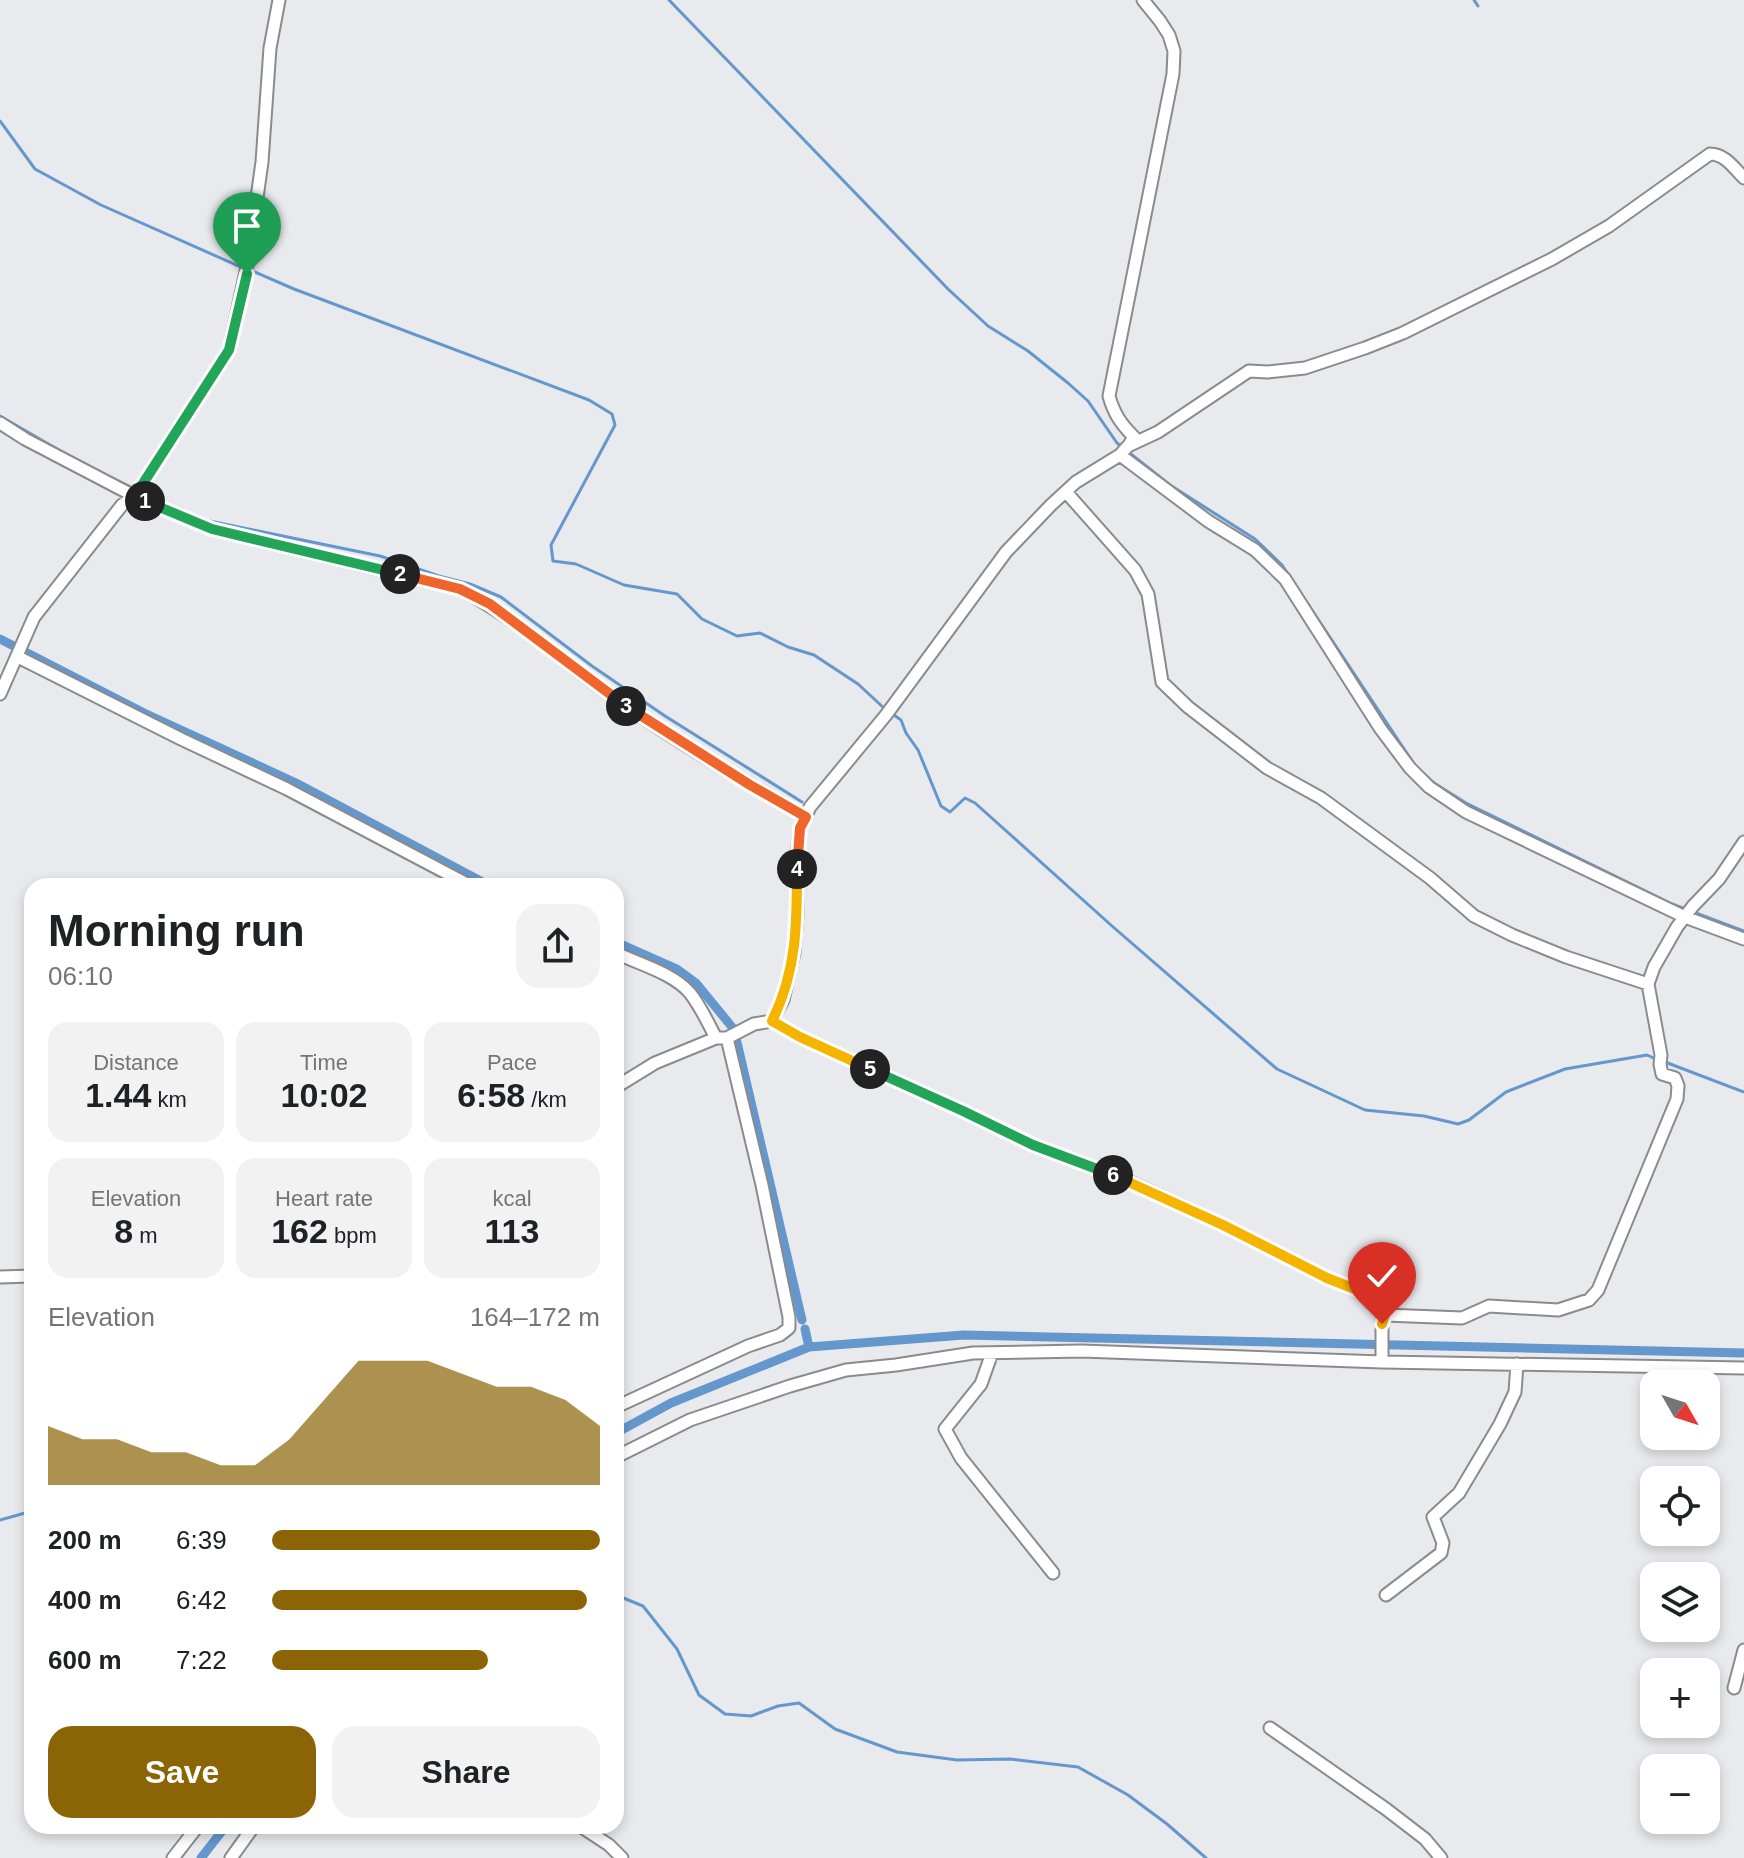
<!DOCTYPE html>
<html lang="en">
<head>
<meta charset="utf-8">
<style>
  :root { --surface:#fff; --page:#f2f2f2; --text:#202124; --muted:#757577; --accent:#8b6505 }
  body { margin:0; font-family:Helvetica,sans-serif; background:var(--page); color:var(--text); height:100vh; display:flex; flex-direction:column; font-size:30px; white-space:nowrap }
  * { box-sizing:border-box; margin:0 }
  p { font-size:26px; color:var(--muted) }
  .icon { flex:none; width:44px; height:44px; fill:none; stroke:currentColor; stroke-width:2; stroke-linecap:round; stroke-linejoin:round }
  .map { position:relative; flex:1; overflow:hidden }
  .panel { position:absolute; left:24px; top:878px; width:600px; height:956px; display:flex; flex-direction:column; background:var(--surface); border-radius:24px; box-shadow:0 4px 12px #0003 }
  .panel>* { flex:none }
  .needle { width:52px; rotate:129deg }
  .tools { position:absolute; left:1640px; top:1370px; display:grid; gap:16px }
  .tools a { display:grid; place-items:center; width:80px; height:80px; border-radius:16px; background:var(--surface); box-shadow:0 4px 12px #0003; font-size:40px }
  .pin { position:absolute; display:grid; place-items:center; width:68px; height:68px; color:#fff; margin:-82px -34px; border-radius:50% 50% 50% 0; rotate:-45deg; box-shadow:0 0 8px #0007 }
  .pin .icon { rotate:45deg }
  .km { position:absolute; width:40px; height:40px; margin:-20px; border-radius:50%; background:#222; color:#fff; font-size:22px; line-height:40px; text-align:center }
  .round { display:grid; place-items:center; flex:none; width:84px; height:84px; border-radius:24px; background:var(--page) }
  .headline { display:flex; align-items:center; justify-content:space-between; height:136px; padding:0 24px }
  h1 { font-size:44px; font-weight:700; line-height:60px }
  .stats { display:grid; grid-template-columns:repeat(3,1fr); gap:12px; height:136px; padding:8px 24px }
  .stats div { display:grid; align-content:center; border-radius:20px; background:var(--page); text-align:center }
  .stats b { font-size:34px; font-weight:700 }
  .stats small { font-size:22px; font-weight:400 }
  .stats p { font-size:22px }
  .chart { height:224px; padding:16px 24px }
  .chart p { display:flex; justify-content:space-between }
  .chart svg { width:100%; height:144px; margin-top:8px; fill:var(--accent); opacity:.7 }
  .primary-button { display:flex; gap:16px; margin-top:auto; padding:16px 24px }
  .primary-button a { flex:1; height:92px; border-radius:24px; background:var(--accent); color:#fff; font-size:32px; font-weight:700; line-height:92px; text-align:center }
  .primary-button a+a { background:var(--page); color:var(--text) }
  ul { padding:0 24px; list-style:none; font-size:26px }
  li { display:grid; grid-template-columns:128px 96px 1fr; align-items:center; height:60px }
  li i { height:20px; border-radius:10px; background:var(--accent) }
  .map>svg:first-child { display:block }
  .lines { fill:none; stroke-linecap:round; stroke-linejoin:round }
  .stream { stroke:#6498cd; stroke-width:3 }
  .canal { stroke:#6498cd; stroke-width:9 }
  .minor-casing { stroke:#8b8b8e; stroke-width:15 }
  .minor { stroke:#fff; stroke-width:11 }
  .split-1-casing { stroke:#fff; stroke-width:16 }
  .split-2-casing { stroke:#fff; stroke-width:16 }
  .split-3-casing { stroke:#fff; stroke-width:16 }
  .split-4-casing { stroke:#fff; stroke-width:16 }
  .split-5-casing { stroke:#fff; stroke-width:16 }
  .split-6-casing { stroke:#fff; stroke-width:16 }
  .split-7-casing { stroke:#fff; stroke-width:16 }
  .split-1 { stroke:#22a559; stroke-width:10 }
  .split-2 { stroke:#22a559; stroke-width:10 }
  .split-3 { stroke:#f0652b; stroke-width:10 }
  .split-4 { stroke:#f0652b; stroke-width:10 }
  .split-5 { stroke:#f5b400; stroke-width:10 }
  .split-6 { stroke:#22a559; stroke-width:10 }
  .split-7 { stroke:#f5b400; stroke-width:10 }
</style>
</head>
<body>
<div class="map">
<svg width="1744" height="1858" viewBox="0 0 1744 1858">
  <rect width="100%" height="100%" fill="#e9eaed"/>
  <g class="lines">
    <!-- stream -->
    <path class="stream" d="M669,0L948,289L988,326L1028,351L1068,383L1088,401L1117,443L1170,485L1255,539L1282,565L1416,767
      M1474,0L1478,6
      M0,121L35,169L101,205L243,268
      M250,270L294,289L589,400L612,414L615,425L551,545L553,561L576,564L624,585L677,594L702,619L737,636L760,633L788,647L814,655L858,684L885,709
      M0,416L64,453
      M106,475L135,489
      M142,492L175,508
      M200,519L380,556L439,576L470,584L501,597L592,666L665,716L802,802
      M891,713L901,720L906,733L918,750L941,806L950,812L965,798L975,803L1112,926L1277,1069L1365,1110L1424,1116L1458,1124L1469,1120L1506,1092L1565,1069L1647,1055L1658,1060
      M1422,772L1434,783L1466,803L1672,904L1744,931
      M1665,1062L1744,1092
      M0,1520L32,1511
      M616,1595L643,1606L677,1649L699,1695L725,1714L751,1716L778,1706L799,1703L835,1729L897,1752L957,1760L1010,1759L1078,1767L1128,1795L1167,1824L1206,1858"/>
    <!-- canal -->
    <path class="canal" d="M0,639L144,713L296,783L490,886
      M616,942L677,969L696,983L732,1027
      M736,1038L802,1320
      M805,1329L809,1347
      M616,1433L671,1403L809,1347L964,1335L1744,1353
      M201,1858L226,1826"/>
    <!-- minor casing -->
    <g class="minor-casing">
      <path id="minor" d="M0,423L25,439L134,496L212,529L460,589C518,619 566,664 619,701C679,743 743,781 806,817
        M1129,445L1134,437C1121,424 1114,414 1109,396L1173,74L1174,51L1169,35L1160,21L1143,0
        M1120,455L1208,521L1255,550L1285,579L1380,728L1410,768L1429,787L1466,812L1685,917L1744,939
        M1066,492L1135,570L1148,594L1162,682L1188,707L1267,768L1321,798L1430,878L1474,916L1512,935L1566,957L1648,984
        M18,657L181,739L287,789L471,886
        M0,694L34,617L122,505L134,496L142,485L229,350L248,262L262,162L270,48L279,0
        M616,953C639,964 673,973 690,993C701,1007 708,1023 716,1038H727L754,1024L772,1021L783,1000L794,953L797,915V856L800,828L810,807L886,715L1006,552L1051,505L1076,482L1120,455L1128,446L1158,432L1249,371L1268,372L1305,368L1365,348L1403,333L1552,259L1609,226L1710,154C1725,154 1734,168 1744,178
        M772,1021L800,1037L963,1111L1033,1145L1126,1180L1223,1225L1327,1278L1370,1295L1385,1315L1382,1322V1362
        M616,1087L655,1063L716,1038
        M0,1277L32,1276
        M1385,1315L1462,1318L1489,1306L1558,1310L1589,1300L1598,1290L1677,1099L1678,1086L1675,1078L1662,1074L1660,1064L1661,1055L1648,984L1654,967L1677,927L1693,906L1719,879L1744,842
        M992,1353L981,1384L945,1429L961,1458L1053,1573
        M616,1407L748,1346L780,1335L789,1328V1317L762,1185L727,1038
        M616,1457L690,1420L790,1386L846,1370L896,1365L973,1353L1082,1351L1382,1362L1744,1368
        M1386,1595L1441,1553L1443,1543L1433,1517L1459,1493L1500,1424L1515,1392L1517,1364
        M1734,1688L1744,1650
        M1270,1728L1386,1809L1425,1839L1441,1858
        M580,1826L609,1845L622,1858
        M173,1858L198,1826
        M231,1858L254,1826"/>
    </g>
    <!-- minor -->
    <use href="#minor" class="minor"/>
  </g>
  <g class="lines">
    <!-- split-1 casing -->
    <g class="split-1-casing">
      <path id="split-1" d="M145,501L134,496L142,485L229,350L247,274"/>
    </g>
    <!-- split-2 casing -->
    <g class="split-2-casing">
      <path id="split-2" d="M145,501L212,529L400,574"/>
    </g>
    <!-- split-3 casing -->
    <g class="split-3-casing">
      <path id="split-3" d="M400,574L460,589L490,604L626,706"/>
    </g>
    <!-- split-4 casing -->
    <g class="split-4-casing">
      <path id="split-4" d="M626,706L750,785L806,817L800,828L797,869"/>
    </g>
    <!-- split-5 casing -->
    <g class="split-5-casing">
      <path id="split-5" d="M797,869C797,923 797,971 772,1021L800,1037L870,1069"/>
    </g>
    <!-- split-6 casing -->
    <g class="split-6-casing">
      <path id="split-6" d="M870,1069L963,1111L1033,1145L1113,1175"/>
    </g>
    <!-- split-7 casing -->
    <g class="split-7-casing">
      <path id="split-7" d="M1113,1175L1223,1225L1327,1278L1370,1295L1385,1315L1382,1324"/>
    </g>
    <!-- split-1 -->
    <use href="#split-1" class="split-1"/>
    <!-- split-2 -->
    <use href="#split-2" class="split-2"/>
    <!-- split-3 -->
    <use href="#split-3" class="split-3"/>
    <!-- split-4 -->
    <use href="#split-4" class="split-4"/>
    <!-- split-5 -->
    <use href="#split-5" class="split-5"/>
    <!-- split-6 -->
    <use href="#split-6" class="split-6"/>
    <!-- split-7 -->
    <use href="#split-7" class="split-7"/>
  </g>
</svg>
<div class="tools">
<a><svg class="needle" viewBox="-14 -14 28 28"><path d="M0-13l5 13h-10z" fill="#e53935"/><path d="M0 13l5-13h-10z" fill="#757577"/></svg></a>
<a><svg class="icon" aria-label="locate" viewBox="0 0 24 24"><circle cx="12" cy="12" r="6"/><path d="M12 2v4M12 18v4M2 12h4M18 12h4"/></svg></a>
<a><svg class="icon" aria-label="layers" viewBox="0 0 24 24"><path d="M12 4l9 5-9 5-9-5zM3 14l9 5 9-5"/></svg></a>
<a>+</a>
<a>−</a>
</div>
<div class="pin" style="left:247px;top:274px;background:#1e9e55"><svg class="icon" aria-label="arrive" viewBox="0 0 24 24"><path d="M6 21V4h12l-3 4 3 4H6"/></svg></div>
<div class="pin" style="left:1382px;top:1324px;background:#d93025"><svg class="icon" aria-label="check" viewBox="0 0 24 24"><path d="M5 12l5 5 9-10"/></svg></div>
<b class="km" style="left:145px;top:501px">1</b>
<b class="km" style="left:400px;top:574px">2</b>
<b class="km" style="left:626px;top:706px">3</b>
<b class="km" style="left:797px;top:869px">4</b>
<b class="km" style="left:870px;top:1069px">5</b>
<b class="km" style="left:1113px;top:1175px">6</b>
<section class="panel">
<div class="headline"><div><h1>Morning run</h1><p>06:10</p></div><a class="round"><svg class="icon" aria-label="share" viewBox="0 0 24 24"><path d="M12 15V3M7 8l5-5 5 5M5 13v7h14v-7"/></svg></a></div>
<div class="stats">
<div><p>Distance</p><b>1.44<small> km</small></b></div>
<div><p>Time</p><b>10:02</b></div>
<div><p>Pace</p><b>6:58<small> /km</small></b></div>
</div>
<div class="stats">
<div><p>Elevation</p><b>8<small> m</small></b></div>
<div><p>Heart rate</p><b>162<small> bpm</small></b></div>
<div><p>kcal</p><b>113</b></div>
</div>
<div class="chart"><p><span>Elevation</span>164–172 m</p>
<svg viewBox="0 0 160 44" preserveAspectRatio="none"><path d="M0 44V26L10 30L20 30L30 34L40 34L50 38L60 38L70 30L80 18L90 6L100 6L110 6L120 10L130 14L140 14L150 18L160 26V44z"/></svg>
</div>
<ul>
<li><b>200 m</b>6:39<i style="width:100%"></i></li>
<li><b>400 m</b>6:42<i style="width:96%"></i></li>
<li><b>600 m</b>7:22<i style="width:66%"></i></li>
</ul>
<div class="primary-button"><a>Save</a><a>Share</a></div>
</section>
</div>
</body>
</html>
